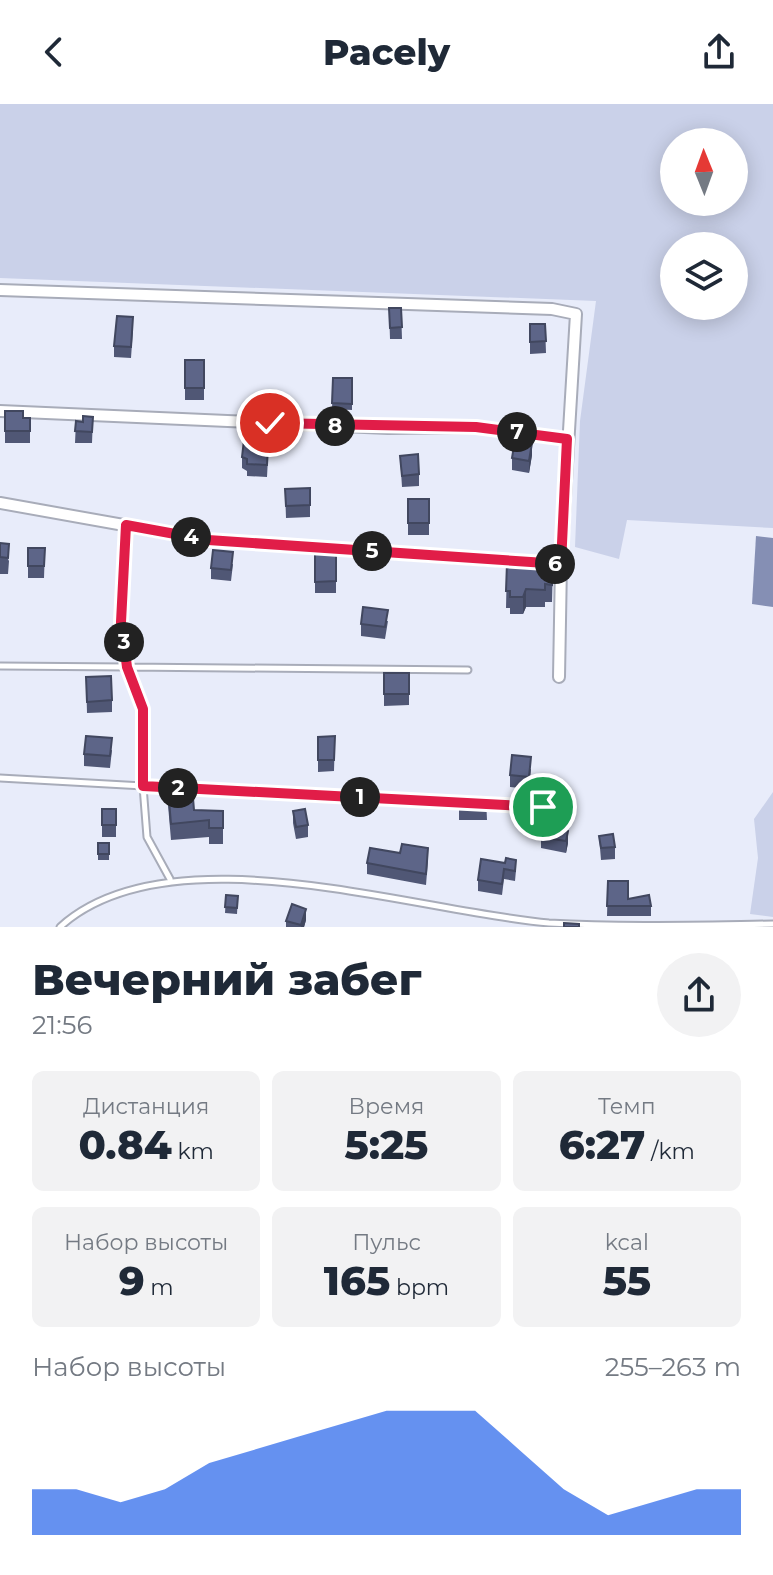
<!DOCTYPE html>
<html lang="ru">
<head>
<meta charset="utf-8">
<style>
  :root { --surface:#fff; --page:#f2f2f3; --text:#1f2937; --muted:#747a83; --accent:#2563eb }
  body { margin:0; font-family:Montserrat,sans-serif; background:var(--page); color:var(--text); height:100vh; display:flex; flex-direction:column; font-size:30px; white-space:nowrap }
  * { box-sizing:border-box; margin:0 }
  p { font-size:26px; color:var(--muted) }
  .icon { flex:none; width:44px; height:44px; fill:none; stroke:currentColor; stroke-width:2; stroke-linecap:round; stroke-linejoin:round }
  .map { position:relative; height:823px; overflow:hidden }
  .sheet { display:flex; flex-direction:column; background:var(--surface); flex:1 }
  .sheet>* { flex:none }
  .needle { width:52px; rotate:359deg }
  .buttons { position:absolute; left:660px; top:24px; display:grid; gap:16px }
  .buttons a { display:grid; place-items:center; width:88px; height:88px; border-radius:50%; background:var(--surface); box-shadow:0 4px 20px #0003; font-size:40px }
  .pin { position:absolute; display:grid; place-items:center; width:68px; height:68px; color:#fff; margin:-34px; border:4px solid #fff; border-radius:50%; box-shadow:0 2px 8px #0007 }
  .km { position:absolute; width:40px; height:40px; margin:-20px; border-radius:50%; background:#222; color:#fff; font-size:22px; line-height:40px; text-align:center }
  .round { display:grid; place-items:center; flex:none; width:84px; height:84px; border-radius:42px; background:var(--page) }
  .overview { display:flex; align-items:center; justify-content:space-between; height:136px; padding:0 32px }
  h1 { font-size:44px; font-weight:800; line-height:60px }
  .figures { display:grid; grid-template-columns:repeat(3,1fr); gap:12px; height:136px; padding:8px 32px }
  .figures div { display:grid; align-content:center; border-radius:12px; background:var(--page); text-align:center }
  .figures b { font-size:40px; font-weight:800 }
  .figures small { font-size:22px; font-weight:400 }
  .figures p { font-size:22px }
  .chart { height:224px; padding:16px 32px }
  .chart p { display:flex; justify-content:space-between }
  .chart svg { width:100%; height:144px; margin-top:8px; fill:var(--accent); opacity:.7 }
  header { display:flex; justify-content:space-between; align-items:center; height:104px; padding:0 32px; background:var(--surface); font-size:36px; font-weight:800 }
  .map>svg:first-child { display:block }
  .green { fill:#cad1e9; fill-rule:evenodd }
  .water { fill:#858fb4 }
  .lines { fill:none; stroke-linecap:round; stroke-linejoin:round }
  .service-casing { stroke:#a8acb9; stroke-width:9 }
  .minor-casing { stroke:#a8acb9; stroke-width:14 }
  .service { stroke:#fff; stroke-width:5 }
  .minor { stroke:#fff; stroke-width:10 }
  .wall { fill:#505775 }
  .shaded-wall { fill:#41475f }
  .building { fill:#5d6588; stroke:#41475f; stroke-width:2 }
  .route-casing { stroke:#fff; stroke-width:16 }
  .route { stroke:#e11d48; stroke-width:10 }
</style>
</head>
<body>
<header><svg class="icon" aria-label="back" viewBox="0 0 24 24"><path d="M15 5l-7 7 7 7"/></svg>Pacely<svg class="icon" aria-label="share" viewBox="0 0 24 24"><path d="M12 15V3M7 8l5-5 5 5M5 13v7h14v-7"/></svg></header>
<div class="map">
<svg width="773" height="823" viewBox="0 0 773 823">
  <rect width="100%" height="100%" fill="#e8ecfa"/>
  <!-- green -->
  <path class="green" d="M0,0H773V424L627,416L619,455L575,443L580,317L596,197L0,174ZM674,38H734V98H674ZM674,142H734V202H674Z
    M773,688V813L750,810L758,754L754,715Z"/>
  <!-- water -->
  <path class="water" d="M756,432L773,434V503L752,500Z"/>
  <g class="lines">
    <!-- service casing -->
    <g class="service-casing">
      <path id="service" d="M0,562L127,563L121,518L126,423
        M0,674L179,684
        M189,685L462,699
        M480,700L543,703
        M170,775L147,733L143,682V605L127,563L468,566
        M60,823C169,724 417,808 549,819C623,823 698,821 773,820"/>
    </g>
    <!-- minor casing -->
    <g class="minor-casing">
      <path id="minor" d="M0,186L552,205L576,210L561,460
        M0,307L388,324L476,323L567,335
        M0,399L208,436L526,458
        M558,460H561L559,573"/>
    </g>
    <!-- service -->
    <use href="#service" class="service"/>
    <!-- minor -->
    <use href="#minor" class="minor"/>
  </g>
  <!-- wall -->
  <path class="wall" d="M389,204H401L402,235H390Z
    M530,220H545L546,249L530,250Z
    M133,225L131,254L114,253V242Z
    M185,256H204V296H185Z
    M333,274H352V306L332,305Z
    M5,307L23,314H30V339H5Z
    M93,313L92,339H75L76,317L83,318Z
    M264,343L268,354L267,373L247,372V367L242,364V353Z
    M532,351L529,369L512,366V354Z
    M400,352L419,370V382L402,383Z
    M310,384V413L286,414L285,385Z
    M408,395H429V431H408Z
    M0,439L9,457L8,470H0Z
    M28,444H45L44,474H28Z
    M336,448V489H315V449Z
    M553,457L552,498H545V503H526L523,510H510V504H506L507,459Z
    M233,460L231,477L211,475V464Z
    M388,517L385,535L361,532V520Z
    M384,569H409V601L384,602Z
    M86,573L112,596V608L87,609Z
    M335,632L334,667L318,668V633Z
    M112,646L110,664L84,662V650Z
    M531,665L529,685L510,683V671Z
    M168,684L194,706L223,723V740H209V733L171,736L168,701Z
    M459,693L486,694L487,716H459Z
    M102,705H116V733H102Z
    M293,707L308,721V733L296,735L293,719Z
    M543,722L568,739L566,749L541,744V733Z
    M599,732L615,743V755L601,756Z
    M98,739H109V756H98Z
    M481,755L516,766L515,777L504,775L502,791L478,787V776Z
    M428,756L426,781L367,770V759Z
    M608,777L628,795L651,802V812H607Z
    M226,791L238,792L237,810L225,809Z
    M306,816L304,823H286V817Z"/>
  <!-- shaded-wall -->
  <path class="shaded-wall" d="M532,339V351L529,369V357Z
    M526,485V503L523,510V493Z
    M568,727V739L566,749V737Z
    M306,805V816L304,823H301Z"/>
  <!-- building -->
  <path class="building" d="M389,204H401L402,223L390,224Z
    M117,212L133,213L131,243L114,242Z
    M530,220H545L546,237L530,238Z
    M185,256H204V284H185Z
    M333,274H352V300L332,299Z
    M5,307H23V314H30V327H5Z
    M83,312L93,313L92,328L75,327L76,317L83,318Z
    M264,334V343H268L267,361L247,360V355L242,353L244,336Z
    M515,336L532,339L529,357L512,354Z
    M418,350L419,370L402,372L400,352Z
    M310,384V401L286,402L285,385Z
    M408,395H429V419H408Z
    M0,439L9,440L8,454L0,453Z
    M28,444H45L44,462H28Z
    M213,446L233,448L231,466L211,464Z
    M336,448V477L315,478V449Z
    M515,454L553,457L552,481L545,480V486L526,485L523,493H510V487H506L507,459H514Z
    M363,503L388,506L385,523L361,520Z
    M384,569H409V590H384Z
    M111,572L112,596L87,598L86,573Z
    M86,632L112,634L110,652L84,650Z
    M335,632L334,656H318V633Z
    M512,651L531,653L529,673L510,671Z
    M192,682L194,706L223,707V724H209V716L171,720L168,684Z
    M459,693L486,694L487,704H459Z
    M102,705H116V721H102Z
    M305,705L308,721L296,723L293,707Z
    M543,722L568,727L566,737L541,733Z
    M613,730L615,743L601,744L599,732Z
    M98,739H109V750H98Z
    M402,740L428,744L426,770L367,759L370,744L400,749Z
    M506,754L516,756L515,767L504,765L502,780L478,776L481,755L505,759Z
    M608,777H628V795L649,791L651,802H607Z
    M226,791L238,792L237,804L225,803Z
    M292,800L306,805L301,821L286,817Z
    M564,819L579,820V823H564Z"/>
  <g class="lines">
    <!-- route casing -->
    <g class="route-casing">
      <path id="route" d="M270,319L476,323L567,335L561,460L208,436L126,421L121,518L127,563L143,605V682L543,703"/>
    </g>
    <!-- route -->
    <use href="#route" class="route"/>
  </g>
</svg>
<div class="buttons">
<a><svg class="needle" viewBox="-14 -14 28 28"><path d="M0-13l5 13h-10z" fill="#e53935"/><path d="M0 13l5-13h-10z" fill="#747a83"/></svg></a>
<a><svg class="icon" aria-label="layers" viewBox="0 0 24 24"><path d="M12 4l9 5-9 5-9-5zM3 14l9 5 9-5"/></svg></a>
</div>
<div class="pin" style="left:543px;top:703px;background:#1e9e55"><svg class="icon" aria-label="arrive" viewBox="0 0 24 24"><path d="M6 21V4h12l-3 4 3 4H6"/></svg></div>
<div class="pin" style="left:270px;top:319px;background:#d93025"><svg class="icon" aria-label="check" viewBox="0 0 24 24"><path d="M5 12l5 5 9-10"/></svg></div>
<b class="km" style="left:360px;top:693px">1</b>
<b class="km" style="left:178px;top:684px">2</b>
<b class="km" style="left:124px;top:538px">3</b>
<b class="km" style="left:191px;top:433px">4</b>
<b class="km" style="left:372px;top:447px">5</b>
<b class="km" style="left:555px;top:460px">6</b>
<b class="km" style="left:517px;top:328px">7</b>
<b class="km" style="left:335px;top:322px">8</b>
</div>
<section class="sheet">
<div class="overview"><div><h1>Вечерний забег</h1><p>21:56</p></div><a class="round"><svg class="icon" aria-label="share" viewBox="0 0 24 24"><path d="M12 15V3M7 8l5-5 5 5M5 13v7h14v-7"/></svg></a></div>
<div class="figures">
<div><p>Дистанция</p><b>0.84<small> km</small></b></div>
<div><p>Время</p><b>5:25</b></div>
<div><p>Темп</p><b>6:27<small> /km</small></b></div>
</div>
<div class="figures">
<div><p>Набор высоты</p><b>9<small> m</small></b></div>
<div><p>Пульс</p><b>165<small> bpm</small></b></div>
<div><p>kcal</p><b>55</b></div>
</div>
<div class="chart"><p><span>Набор высоты</span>255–263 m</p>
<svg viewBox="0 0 160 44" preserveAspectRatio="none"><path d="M0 44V30L10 30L20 34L30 30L40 22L50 18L60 14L70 10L80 6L90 6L100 6L110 18L120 30L130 38L140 34L150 30L160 30V44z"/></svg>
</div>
</section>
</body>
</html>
